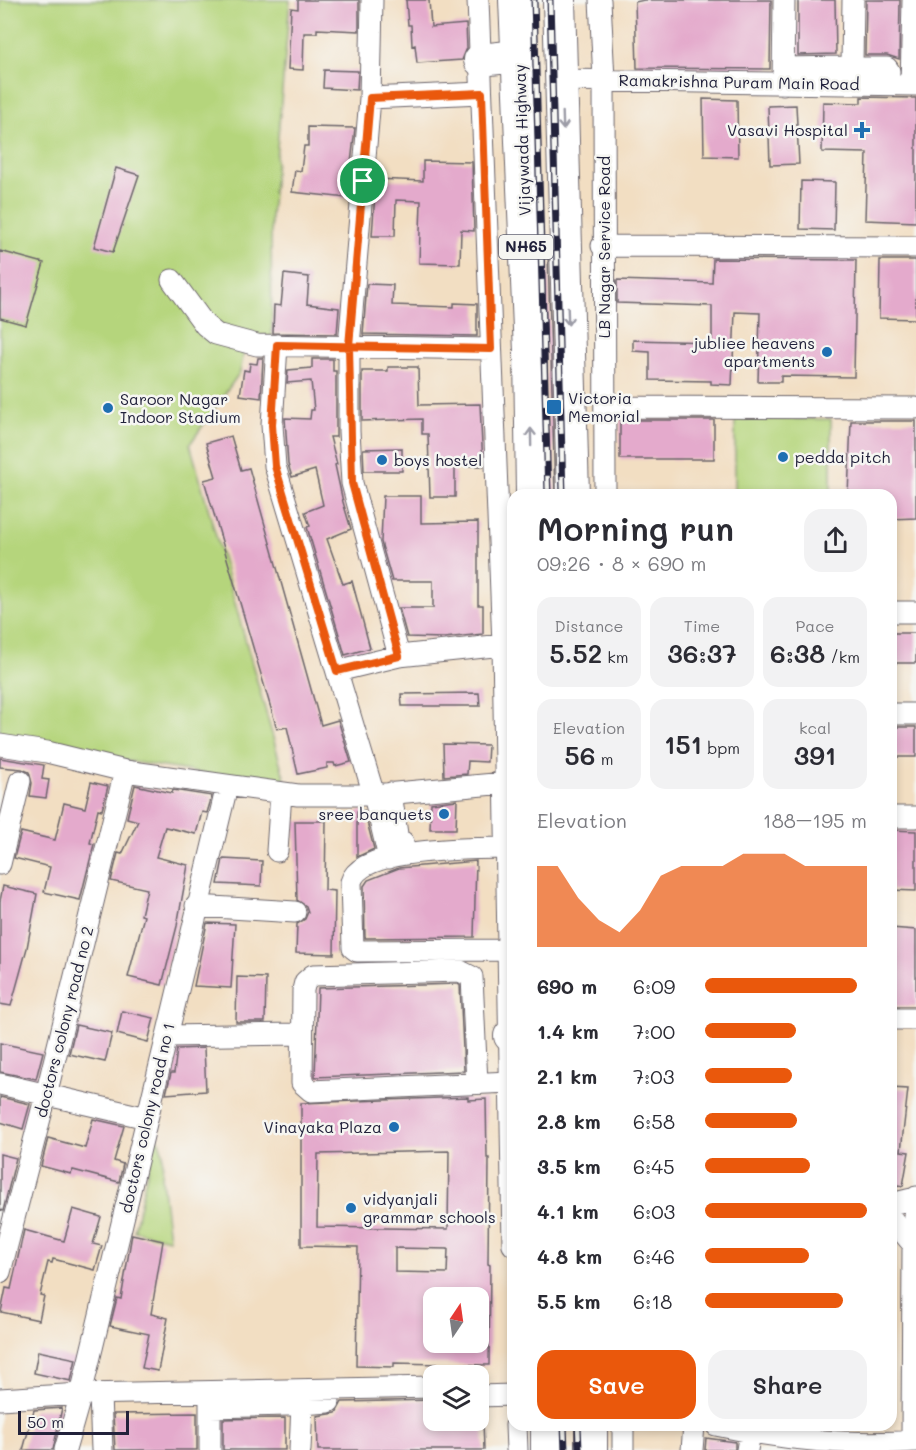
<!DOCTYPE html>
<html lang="en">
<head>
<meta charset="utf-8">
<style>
  :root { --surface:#fff; --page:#f2f2f3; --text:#2b2b33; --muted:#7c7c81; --accent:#ea580c }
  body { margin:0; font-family:Mali,sans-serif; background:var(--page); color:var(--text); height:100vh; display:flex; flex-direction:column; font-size:22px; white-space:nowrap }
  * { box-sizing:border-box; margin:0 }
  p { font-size:20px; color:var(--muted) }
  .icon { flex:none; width:33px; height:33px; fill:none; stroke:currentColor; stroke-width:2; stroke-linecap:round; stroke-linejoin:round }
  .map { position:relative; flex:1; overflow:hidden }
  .side { position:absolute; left:507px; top:489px; width:390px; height:942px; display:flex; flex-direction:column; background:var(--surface); border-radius:18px; box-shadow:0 3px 9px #0003 }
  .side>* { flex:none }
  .needle { width:39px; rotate:13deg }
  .buttons { position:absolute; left:423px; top:1287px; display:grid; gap:12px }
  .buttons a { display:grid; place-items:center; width:66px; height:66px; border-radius:12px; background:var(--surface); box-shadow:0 3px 9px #0003; font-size:30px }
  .scale { position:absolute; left:18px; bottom:15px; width:111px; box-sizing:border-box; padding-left:6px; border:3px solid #22223b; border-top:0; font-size:16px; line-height:21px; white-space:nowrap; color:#22223b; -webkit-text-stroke:4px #f6f6f2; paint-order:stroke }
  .pin { position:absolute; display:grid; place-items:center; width:51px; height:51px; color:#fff; margin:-26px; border:3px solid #fff; border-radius:50%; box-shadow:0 2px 6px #0007 }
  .round { display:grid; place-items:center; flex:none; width:63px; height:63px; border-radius:18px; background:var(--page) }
  .summary { display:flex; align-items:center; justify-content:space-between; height:102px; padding:0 30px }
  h1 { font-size:33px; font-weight:600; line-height:45px }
  .stats { display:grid; grid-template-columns:repeat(3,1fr); gap:9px; height:102px; padding:6px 30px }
  .stats div { display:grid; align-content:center; border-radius:15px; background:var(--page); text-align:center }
  .stats b { font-size:26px; font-weight:600 }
  .stats small { font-size:16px; font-weight:400 }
  .stats p { font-size:16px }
  .chart { height:168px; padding:12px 30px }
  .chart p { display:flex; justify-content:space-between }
  .chart svg { width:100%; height:108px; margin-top:6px; fill:var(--accent); opacity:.7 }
  .button { display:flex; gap:12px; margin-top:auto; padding:12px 30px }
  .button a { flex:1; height:69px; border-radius:18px; background:var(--accent); color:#fff; font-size:24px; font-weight:600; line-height:69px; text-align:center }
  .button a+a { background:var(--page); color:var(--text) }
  ul { padding:0 30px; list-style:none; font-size:20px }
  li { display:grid; grid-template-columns:96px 72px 1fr; align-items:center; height:45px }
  li i { height:15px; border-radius:8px; background:var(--accent) }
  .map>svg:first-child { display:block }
  .green { fill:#b5d57c; stroke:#6c7c5c; stroke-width:1.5 }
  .building { fill:#e4aacc; fill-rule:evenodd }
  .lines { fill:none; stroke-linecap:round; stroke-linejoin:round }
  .minor-casing { stroke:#6b646a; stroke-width:23 }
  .highway-casing { stroke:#6b646a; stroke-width:34 }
  .minor { stroke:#fff; stroke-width:21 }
  .highway { stroke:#fff; stroke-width:32 }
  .rail-casing { stroke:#22223b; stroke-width:7 }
  .rail { stroke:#f6f6f2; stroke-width:4.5; stroke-dasharray:14; stroke-linecap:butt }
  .oneway { stroke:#9c9ca7 }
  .route-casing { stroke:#fff; stroke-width:12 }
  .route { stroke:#ea580c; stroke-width:8 }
  .poi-dot { fill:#1f6fb2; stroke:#f6f6f2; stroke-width:2 }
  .labels { text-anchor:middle; stroke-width:5; stroke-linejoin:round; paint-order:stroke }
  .shield { fill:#f6f6f2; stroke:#626272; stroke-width:1.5 }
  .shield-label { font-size:15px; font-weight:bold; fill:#22223b }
  .street-label { font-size:16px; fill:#22223b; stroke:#f6f6f2 }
  .poi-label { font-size:16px; fill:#22223b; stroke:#f6f6f2; text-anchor:start }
</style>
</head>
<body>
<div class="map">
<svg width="916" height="1450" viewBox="0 0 916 1450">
  <rect width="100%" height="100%" fill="#f6f6f2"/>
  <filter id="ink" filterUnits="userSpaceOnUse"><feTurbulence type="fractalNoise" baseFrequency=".0167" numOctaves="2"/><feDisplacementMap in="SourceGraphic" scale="12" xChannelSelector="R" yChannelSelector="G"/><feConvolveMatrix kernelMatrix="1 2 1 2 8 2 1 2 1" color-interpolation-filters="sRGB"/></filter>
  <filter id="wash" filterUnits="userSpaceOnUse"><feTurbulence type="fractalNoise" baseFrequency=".008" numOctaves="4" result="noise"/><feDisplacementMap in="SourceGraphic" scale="24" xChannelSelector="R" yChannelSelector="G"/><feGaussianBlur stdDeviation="1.35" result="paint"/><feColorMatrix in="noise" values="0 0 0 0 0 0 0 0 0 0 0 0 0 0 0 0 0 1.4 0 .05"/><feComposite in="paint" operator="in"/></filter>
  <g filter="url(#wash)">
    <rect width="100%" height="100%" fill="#f2dec2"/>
    <!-- green -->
    <path class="green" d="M0,0H290L271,216L272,349L245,347L240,372L190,444L285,780L231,778L0,740Z
      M735,419H831V495H735Z
      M156,1133L163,1153L162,1180L169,1239L134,1231Z"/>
    <g id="blocks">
      <!-- building -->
      <path class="building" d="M298,0H359V31L317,29V33H304L303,70L288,69L291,8L298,9Z
        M406,0H429L431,27L466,24L467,48L462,60L417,63L415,45L412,46L411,25H408Z
        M644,0H771L770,69L637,68L635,2Z
        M798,0H835L836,54L798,55Z
        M866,0H900L899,59L887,55H865Z
        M324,70L358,71L357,90L323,88Z
        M861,97L916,98V222L865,220L867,153L822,152L823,102L861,103Z
        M703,99L737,100L738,157L704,156Z
        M796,105L799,164L770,165L768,106Z
        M308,127L355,128L347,198L292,192L295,170L301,171L304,146H308Z
        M423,161L472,162L474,231L461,230L460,264L419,263L421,201L396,200L395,236H372L376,179L423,181Z
        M116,168L139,175L113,252L94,247Z
        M801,181L835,182L834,230L800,229Z
        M0,251L44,263L26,325L0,318Z
        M544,255H548L555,495H550Z
        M713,259L856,260L854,377L781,376V382H758L760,313L735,312L732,385L711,384V381L650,380V352L633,351V340L712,342V306L617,303V280L712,283Z
        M880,260H916V319L879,318Z
        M284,274L309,277L307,304L339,308L337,334L273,333L274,305L281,306Z
        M367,284L393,285L392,305L454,307V303L477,304V336L363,334Z
        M258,358H263L261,398L240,395L244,370L249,371L250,363L257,364Z
        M312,359H333V371H336V437H330L337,464L335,465L343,502L351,529L327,539L343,584L352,581L370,648L345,655L307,527L310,526L305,512L323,505L315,470L292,477L288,464L285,418L310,419L311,410H314L311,381L287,383L288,370L312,368Z
        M388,367H418L419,405L480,404L483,466H455V497H430L428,434H422V419L362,421V371H388Z
        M620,420H714V459H620Z
        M851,421H916V518L891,519V495H848Z
        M231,436L241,470L249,468L321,725L338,720L351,762L335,766L334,763H327V768L298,774L287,727L277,729L204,480L216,477L206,443Z
        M402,448V471H364L363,449Z
        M383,496H421V523L478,522V605H483V634L444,638L407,637L399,608H433V581H392L381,542Z
        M891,633H916V663H891Z
        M479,693L480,706H402L401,694Z
        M891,727H916V757H891Z
        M443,744L488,745L487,762L468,761L467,774L444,776Z
        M0,758L44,765L42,779L49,780L46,798L30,796L32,783L29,772L22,769L0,767Z
        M91,782L108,786L102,810L98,809L90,843L94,844L80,900L44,892L50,867L14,858L21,832L55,840L64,803L85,808Z
        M135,785L172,793L173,790L212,796L207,813L202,812L196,834L165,827L156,857L188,865L177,926L162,985L128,977L144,916L141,915L147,889L111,881L118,853L122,854L138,821L127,818Z
        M457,800L456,829H430L431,803Z
        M364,810L374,849L357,857V812Z
        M295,821H326L325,890L335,891L334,954L296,953L297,924L305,919L308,912L306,906L297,900Z
        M891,830L916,831V891L891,890Z
        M223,859L262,861L261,886L218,884Z
        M476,861L474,937L365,938L364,886L368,880L399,868Z
        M3,886L37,894L27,948L11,1006L0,1004V901Z
        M207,923L235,924L231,988L194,986Z
        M891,928L916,930V1006H891Z
        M237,977L266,978L265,1022H236Z
        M457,984L460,985L464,1071L315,1077L318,988Z
        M122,1011L154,1018L148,1042L117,1034Z
        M76,1025L112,1033L105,1062L69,1054Z
        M0,1043L43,1052L36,1079L0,1072Z
        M204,1048L206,1091L166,1094L171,1073H174L177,1049Z
        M891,1088L908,1089L901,1151L909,1152L903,1186L891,1184Z
        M0,1097L30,1104L23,1129L0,1122Z
        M468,1097V1100L486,1099L487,1158H489L488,1264L490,1265L489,1365L394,1363V1367L356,1366L358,1247L301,1246V1103ZM449,1151L448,1229L317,1227L318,1154ZM395,1248L448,1249L447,1273L395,1272ZM434,1298H478V1342H434Z
        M93,1119L124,1126L114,1161L123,1164L119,1182L73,1170L71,1174L41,1166L48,1138L85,1148Z
        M0,1154L16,1158L3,1211L0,1210Z
        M73,1209L101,1217L93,1244L102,1246L95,1270L53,1259L52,1263L48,1262L40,1295L44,1296L39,1320L1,1312L6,1288L11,1289L24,1230L64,1241Z
        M132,1234L163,1241L151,1314L168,1318L158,1371L142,1368L149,1334L110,1326L117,1298L121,1299Z
        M38,1351L76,1359L71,1381L34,1373Z
        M434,1400V1420H483L484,1450H318L317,1416L336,1413L342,1402Z
        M62,1408L53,1450H23L34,1410Z
        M197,1413V1450H115L113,1414Z
        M285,1418V1450H223V1419Z
        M706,1438L735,1442V1450H705Z"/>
    </g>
  </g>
  <g filter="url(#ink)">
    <use href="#blocks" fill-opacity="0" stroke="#6b646a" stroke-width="1.5"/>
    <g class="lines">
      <!-- minor casing -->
      <g class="minor-casing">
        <path id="minor" d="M372,0L370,98L349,346V431L352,483L399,656
          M478,0L503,645L513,1245
          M600,0L604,80L605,495
          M853,0L852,64L860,68H887L889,71L888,84
          M784,68L846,67
          M562,80L916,85
          M783,84L784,0
          M911,85L913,0
          M370,98L481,93
          M602,246L916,247
          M172,280L205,325L216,334L257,345L491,349
          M277,345L272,425L275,466L374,795L389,858
          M605,407L916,408
          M891,612H916
          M337,671L399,656L503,645
          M891,714H916
          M0,745L47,752L125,771L298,795H374L505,783
          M391,793L398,841L403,842
          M891,817H916
          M506,848C475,849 361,846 351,882L353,948L357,951L508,950
          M277,851L281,793
          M0,864L20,781
          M196,906L295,912
          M891,1019H916
          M167,1036L296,1034
          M477,1083L472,977L460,971L313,975L305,982L303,990L302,1083L311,1091L510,1082
          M0,1084L147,1118
          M891,1204L916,1198
          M891,1218L916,1248
          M0,1272L46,1095L125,771
          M100,1394L102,1450
          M478,1396L513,1395
          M0,1399L81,1394L434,1387
          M210,1407L288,1405
          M516,1425L517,1450
          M623,1425V1450
          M716,1425C780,1439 850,1446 916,1441
          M912,1441L913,1247L916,1197
          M65,1450L81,1394L227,786
          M210,1450V1393
          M300,1450L302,1404L329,1402
          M692,1450L694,1425
          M747,1450L750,1432"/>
      </g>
      <!-- highway casing -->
      <g class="highway-casing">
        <path id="highway" d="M515,0L530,352L532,495
          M559,0L573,495
          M480,60L518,56
          M510,1036H513
          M547,1425V1450
          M591,1425V1450"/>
      </g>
      <!-- minor -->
      <use href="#minor" class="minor"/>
      <!-- highway -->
      <use href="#highway" class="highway"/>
      <!-- rail casing -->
      <g class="rail-casing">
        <path id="rail" d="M534,0L548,495
          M550,0L563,495
          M564,1425L565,1450
          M578,1425L579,1450"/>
      </g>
      <!-- rail -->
      <use href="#rail" class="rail"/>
    </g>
    <!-- one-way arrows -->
    <defs><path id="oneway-shaft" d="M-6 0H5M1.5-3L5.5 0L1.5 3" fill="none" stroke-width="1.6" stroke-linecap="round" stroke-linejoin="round" transform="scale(1.5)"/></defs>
    <g class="oneway">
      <use href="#oneway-shaft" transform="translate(563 121) rotate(88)"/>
      <use href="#oneway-shaft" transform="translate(568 316) rotate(88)"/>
      <use href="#oneway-shaft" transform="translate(531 437) rotate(-91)"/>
    </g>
  </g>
  <g class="lines" filter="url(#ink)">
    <!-- route casing -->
    <g class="route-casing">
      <path id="route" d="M363,181L349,346L352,483L399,656L337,671L275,466L272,425L277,345L491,349L482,93L370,98L363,181"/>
    </g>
    <!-- route -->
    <use href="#route" class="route"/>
  </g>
  <!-- markers -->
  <g class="poi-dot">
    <path d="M859 121h6v6h6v6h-6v6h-6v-6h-6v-6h6z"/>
    <circle cx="827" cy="352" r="6"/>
    <rect x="546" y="399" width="16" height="16" rx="3"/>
    <circle cx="108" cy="408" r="6"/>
    <circle cx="783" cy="457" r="6"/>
    <circle cx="382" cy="460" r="6"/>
    <circle cx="444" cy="814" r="6"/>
    <circle cx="394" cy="1127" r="6"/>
    <circle cx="351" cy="1208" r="6"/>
  </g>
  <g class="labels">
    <!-- shield labels -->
    <rect class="shield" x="499" y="235" width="54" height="24" rx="4.5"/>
    <g class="shield-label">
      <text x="526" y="252">NH65</text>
    </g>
    <!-- street labels -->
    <g class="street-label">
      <text transform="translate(739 82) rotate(1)" y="6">Ramakrishna Puram Main Road</text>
      <text transform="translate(522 140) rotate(-92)" y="6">Vijaywada Highway</text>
      <text transform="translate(604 247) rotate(-90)" y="6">LB Nagar Service Road</text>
      <text transform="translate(64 1022) rotate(-76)" y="6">doctors colony road no 2</text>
      <text transform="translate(147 1118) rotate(-77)" y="6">doctors colony road no 1</text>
    </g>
    <!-- poi labels -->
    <g class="poi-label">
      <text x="848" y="136" text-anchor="end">Vasavi Hospital</text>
      <text x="815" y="349" text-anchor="end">jubliee heavens<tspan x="815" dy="18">apartments</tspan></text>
      <text x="568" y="404">Victoria<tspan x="568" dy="18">Memorial</tspan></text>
      <text x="120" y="405">Saroor Nagar<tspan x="120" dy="18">Indoor Stadium</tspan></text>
      <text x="795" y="463">pedda pitch</text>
      <text x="394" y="466">boys hostel</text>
      <text x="432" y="820" text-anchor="end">sree banquets</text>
      <text x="382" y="1133" text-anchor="end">Vinayaka Plaza</text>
      <text x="363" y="1205">vidyanjali<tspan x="363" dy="18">grammar schools</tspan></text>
    </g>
  </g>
</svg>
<div class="buttons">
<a><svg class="needle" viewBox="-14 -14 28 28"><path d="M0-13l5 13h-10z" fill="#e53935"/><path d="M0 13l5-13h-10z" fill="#7c7c81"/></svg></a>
<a><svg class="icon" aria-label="layers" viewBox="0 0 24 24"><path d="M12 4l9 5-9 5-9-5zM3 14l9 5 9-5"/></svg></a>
</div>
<div class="scale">50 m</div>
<div class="pin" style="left:363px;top:181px;background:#1e9e55"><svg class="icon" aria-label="arrive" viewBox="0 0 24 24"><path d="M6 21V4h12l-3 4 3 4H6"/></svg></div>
<section class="side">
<div class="summary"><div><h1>Morning run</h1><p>09:26 · 8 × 690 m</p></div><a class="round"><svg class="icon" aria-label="share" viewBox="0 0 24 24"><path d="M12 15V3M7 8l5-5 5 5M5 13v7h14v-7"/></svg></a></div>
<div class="stats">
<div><p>Distance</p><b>5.52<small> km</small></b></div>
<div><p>Time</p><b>36:37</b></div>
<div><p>Pace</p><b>6:38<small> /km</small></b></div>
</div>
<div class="stats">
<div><p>Elevation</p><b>56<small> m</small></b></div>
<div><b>151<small> bpm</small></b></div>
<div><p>kcal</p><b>391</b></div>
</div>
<div class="chart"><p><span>Elevation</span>188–195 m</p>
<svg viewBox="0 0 160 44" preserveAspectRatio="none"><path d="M0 44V11L10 11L20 24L30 33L40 38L50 29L60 15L70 11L80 11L90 11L100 6L110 6L120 6L130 11L140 11L150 11L160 11V44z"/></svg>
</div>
<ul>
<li><b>690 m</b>6:09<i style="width:94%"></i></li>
<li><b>1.4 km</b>7:00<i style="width:56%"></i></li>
<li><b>2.1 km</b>7:03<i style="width:54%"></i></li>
<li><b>2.8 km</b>6:58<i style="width:57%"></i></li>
<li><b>3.5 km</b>6:45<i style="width:65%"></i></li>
<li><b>4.1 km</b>6:03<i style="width:100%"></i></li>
<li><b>4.8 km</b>6:46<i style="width:64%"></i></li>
<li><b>5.5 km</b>6:18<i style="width:85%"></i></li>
</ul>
<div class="button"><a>Save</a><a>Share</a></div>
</section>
</div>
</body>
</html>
